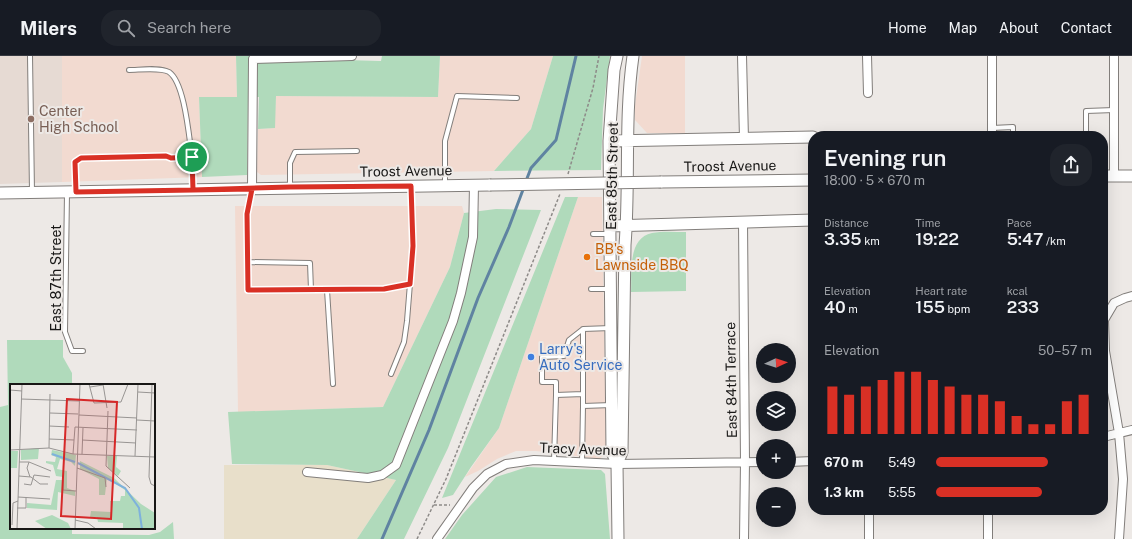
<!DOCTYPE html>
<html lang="en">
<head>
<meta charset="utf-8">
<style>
  :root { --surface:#171b24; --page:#20242c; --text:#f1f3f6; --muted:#9ea1a6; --line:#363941; --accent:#d93025 }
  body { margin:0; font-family:"Public Sans",sans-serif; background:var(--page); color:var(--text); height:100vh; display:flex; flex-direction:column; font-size:15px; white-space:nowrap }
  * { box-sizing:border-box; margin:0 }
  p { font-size:13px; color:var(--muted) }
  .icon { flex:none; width:22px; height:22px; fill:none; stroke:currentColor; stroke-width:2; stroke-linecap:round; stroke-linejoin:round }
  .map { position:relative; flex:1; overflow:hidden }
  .sheet { position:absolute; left:808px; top:75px; width:300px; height:384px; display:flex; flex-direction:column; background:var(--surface); border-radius:16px; box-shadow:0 4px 16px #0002 }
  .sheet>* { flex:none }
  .needle { width:26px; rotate:87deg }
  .controls { position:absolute; left:756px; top:287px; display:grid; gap:8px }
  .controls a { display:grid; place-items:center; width:40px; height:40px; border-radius:50%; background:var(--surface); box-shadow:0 4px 16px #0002; font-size:20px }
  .pin { position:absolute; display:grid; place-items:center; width:34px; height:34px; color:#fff; margin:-17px; border:2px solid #fff; border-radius:50%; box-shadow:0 1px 4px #0007 }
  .round { display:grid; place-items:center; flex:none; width:42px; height:42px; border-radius:16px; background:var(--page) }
  .overview { display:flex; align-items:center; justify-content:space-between; height:68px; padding:0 16px }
  h1 { font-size:22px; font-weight:600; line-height:30px }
  .metrics { display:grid; grid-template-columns:repeat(3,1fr); gap:6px; height:68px; padding:4px 16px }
  .metrics div { display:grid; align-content:center }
  .metrics b { font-size:17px; font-weight:600 }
  .metrics small { font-size:11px; font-weight:400 }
  .metrics p { font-size:11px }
  .chart { height:112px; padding:8px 16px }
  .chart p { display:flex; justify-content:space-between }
  .chart svg { width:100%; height:72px; margin-top:4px; stroke:var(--accent); stroke-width:6 }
  ul { padding:0 16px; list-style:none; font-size:13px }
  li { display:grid; grid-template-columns:64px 48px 1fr; align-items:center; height:30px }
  li i { height:10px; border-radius:5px; background:var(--accent) }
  header { display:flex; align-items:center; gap:24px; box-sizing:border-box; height:56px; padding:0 20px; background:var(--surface); border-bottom:1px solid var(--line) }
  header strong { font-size:19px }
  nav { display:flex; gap:22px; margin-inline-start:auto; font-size:14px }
  .search { width:280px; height:36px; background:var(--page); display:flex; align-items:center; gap:10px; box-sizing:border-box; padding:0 14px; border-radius:16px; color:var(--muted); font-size:15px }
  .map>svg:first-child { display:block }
  .commercial { fill:#f2dad0 }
  .industrial { fill:#e8dfca }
  .built { fill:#e6dad3 }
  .green { fill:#b0dabb }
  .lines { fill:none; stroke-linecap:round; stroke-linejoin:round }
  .stream { stroke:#5f83a1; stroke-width:3 }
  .lane-casing { stroke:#827e7b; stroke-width:6 }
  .street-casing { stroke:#827e7b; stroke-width:10 }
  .secondary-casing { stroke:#827e7b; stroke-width:13 }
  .path { stroke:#8d8a88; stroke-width:1.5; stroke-dasharray:3 2; stroke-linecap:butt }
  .lane { stroke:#fff; stroke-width:4 }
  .street { stroke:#fff; stroke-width:8 }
  .secondary { stroke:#fff; stroke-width:11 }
  .secondary-bridge-casing { stroke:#827e7b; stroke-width:13; stroke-linecap:butt }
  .secondary-bridge { stroke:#fff; stroke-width:11 }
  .route-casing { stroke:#fff; stroke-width:8 }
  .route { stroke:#d93025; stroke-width:5 }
  .education-dot { fill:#8d6e63; stroke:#ede9e6; stroke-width:1.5 }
  .food-dot { fill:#e8710a; stroke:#ede9e6; stroke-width:1.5 }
  .shop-dot { fill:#3f7fe0; stroke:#ede9e6; stroke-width:1.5 }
  .labels { text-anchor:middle; stroke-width:4; stroke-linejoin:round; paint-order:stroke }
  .education-label { font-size:14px; fill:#785e54; stroke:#ede9e6; text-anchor:start }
  .street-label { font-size:14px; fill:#181716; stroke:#ede9e6 }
  .food-label { font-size:14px; fill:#c56008; stroke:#ede9e6; text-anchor:start }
  .shop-label { font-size:14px; fill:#366cbe; stroke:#ede9e6; text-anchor:start }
  .inset-river { fill:none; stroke:#7eb1dc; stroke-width:2 }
  .inset-road { fill:none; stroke:#989593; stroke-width:1 }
  .view { fill:#d62828; fill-opacity:0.15; stroke:#d62828; stroke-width:2 }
  .inset-edge { fill:none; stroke:#181716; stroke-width:2 }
</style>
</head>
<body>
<header>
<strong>Milers</strong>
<div class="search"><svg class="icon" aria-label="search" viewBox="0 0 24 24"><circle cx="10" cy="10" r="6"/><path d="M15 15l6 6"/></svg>Search here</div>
<nav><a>Home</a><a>Map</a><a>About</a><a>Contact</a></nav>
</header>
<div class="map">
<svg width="1132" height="483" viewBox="0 0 1132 483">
  <rect width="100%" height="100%" fill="#ede9e6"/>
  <!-- commercial -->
  <path class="commercial" d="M62,0H236L237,41H199L202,121L62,126Z
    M440,0H553L531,73L494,115L261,119L257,116L258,73L274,72L276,40L438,41Z
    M642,0H685V77H647L635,64V49Z
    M578,141H602L606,396L603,400L599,403L536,395H516L497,403L478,415L465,421L499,372Z
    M235,150H462L464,157L450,211L383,351L238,356Z"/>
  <!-- industrial -->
  <path class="industrial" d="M224,409H327L396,424L357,483H224Z"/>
  <!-- built -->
  <path class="built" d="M0,0H62V126L0,128Z"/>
  <!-- green -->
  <path class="green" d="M236,0H345V4L381,5L382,0H440L438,41L276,40L275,72L258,73L259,41H248L247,119L202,121L199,41H237Z
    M553,0H610L603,53L601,114L494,115L531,73Z
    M565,141H578L499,372L471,411L453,439L442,442Z
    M496,153L541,154L448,392L404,483H357L396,424L327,409L232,408L228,356L383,351L450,211L464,157Z
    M686,176V235L631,236C632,218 627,182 652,177C662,175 675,176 686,176Z
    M7,284H63V301L72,317V329H11V472H72V478L149,479L160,476L173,466L174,483H0V351L8,349Z
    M527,411L601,414L605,418L610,483H445L462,459L496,421Z"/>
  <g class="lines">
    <!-- stream -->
    <path class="stream" d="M526,125L531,112L556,84L576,0
      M382,483L429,374L478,242L509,171L524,131"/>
    <!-- lane casing -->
    <g class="lane-casing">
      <path id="lane" d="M30,0L32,136
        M992,72L1013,71V80
        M1086,80V55L1114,54
        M192,101L193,133
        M445,129V85L457,40L517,42
        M290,131V107L295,96L357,95
        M251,133L247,158L248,234L384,233L410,228
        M76,134L75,106L81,102L166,100L171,102L192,101C189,82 185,27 169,16C160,11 139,14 129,14
        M67,137L65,276L72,295H83
        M593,178H610
        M248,206L310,207L311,234
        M591,233H610
        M327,234L333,328
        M611,272L583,273L569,284L564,300L542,301V326H556V339L583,338V350L612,349
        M583,273V338
        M391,318L404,286L407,265L413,190L411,131
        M554,405L556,339
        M582,406L583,350"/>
    </g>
    <!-- street casing -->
    <g class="street-casing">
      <path id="street" d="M742,0L744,83
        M867,0L868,37
        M992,0V80
        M1114,0V120
        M252,133L253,3L352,0
        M743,165L745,406L744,483
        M1103,381L1132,374
        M789,406L813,405
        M307,416L368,422L382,419L396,409L453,265L461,237L473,181L474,129
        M437,483L473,432L487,418L506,408L534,404L617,408L763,406
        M869,483V454
        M988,483V454
        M1119,483L1123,423L1119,377L1105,295L1104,264L1114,247L1125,242L1132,240"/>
    </g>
    <!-- secondary casing -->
    <g class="secondary-casing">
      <path id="secondary" d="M617,0L614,14L609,85L612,396L617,408L618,483
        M609,85L813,81
        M1103,120H1132
        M661,126L813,124
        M0,137L490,129
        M610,170L813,164
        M617,408L622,396L625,189C630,126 624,63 633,0"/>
    </g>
    <!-- path -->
    <path class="path" d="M568,118L593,32L599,0
      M434,449H450
      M417,483L446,423L560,138"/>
    <!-- lane -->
    <use href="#lane" class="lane"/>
    <!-- street -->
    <use href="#street" class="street"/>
    <!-- secondary -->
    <use href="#secondary" class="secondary"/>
    <!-- secondary-bridge casing -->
    <g class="secondary-bridge-casing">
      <path id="secondary-bridge" d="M490,129L661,126"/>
    </g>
    <!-- secondary-bridge -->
    <use href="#secondary-bridge" class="secondary-bridge"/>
  </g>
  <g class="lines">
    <!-- route casing -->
    <g class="route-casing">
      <path id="route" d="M192,101L171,102L166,100L81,102L75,106L76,136L252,133L247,158L248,234L384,233L410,228L413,190L411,130L290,131L193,134L192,101"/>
    </g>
    <!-- route -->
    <use href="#route" class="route"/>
  </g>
  <!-- markers -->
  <circle class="education-dot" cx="31" cy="63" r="4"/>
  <circle class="food-dot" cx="587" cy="201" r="4"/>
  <circle class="shop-dot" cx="531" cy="301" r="4"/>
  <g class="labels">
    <!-- education labels -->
    <g class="education-label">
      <text x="39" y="60">Center<tspan x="39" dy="16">High School</tspan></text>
    </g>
    <!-- street labels -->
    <g class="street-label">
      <text transform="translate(730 110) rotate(-1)" y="5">Troost Avenue</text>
      <text transform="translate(406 115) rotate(-1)" y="5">Troost Avenue</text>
      <text transform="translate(612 120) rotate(-89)" y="5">East 85th Street</text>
      <text transform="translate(56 222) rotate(-90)" y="5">East 87th Street</text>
      <text transform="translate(731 324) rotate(-91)" y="5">East 84th Terrace</text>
      <text transform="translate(583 393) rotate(2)" y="5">Tracy Avenue</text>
    </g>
    <!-- food labels -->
    <g class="food-label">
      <text x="595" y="198">BB's<tspan x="595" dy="16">Lawnside BBQ</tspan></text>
    </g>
    <!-- shop labels -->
    <g class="shop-label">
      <text x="539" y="298">Larry's<tspan x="539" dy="16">Auto Service</tspan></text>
    </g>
  </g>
  <!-- overview -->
  <g transform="translate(10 328)">
    <rect width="145" height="145" fill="#ede9e6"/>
    <path d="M29,64L28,75L11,76V66ZM42,66L66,71L65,82L61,78L50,75L47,85L57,87V104L65,107V112L48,108L47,126L17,124V119L41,121L46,96H53V93L46,92L43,81L36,79V77L45,78L46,73L41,71ZM0,67H8L7,84H0ZM97,72H107L106,83L111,87L108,92L98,84ZM70,77L104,94L131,120L145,129V145H113V139L88,138L87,133H80L81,127L101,128L100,117H110L111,112H115V106L97,94L95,111H89V95L70,85ZM42,131L58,139L61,145H37L25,137Z" fill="#b0dabb"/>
    <path class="inset-river" d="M42,70L65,78M68,79L115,104L129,124L132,145"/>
    <path class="inset-road" d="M79,0L84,19L111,18L118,0M93,0L97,24M142,0L139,93L141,100L145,102M80,3L93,1M0,6L12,7M128,8L145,9M11,15L69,17M98,27L96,82L120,104M40,29L68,30M69,31L127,34M127,36L145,37M39,42L59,43M39,55L64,56M72,56L126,59M39,64L40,10M39,64L63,70L145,73M0,66L39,64M63,70L65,43L127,46M72,70L73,44M125,72L128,0M9,78H19L41,87M19,78L17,84L20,93M67,84L95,94L96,103M9,92L21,93L30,100H38M53,93V106L66,107M14,100L21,101L24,91L40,93M8,113L40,115M7,124H16V113M65,136L78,139L86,145M2,141L3,119L8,117M7,145L12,0M65,145L70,0"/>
    <path class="view" d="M57,15L107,18L101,135L51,132Z"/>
    <rect width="145" height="145" class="inset-edge"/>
  </g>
</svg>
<div class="controls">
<a><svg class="needle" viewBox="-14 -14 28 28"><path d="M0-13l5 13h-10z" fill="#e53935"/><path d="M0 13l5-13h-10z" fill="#9ea1a6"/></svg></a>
<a><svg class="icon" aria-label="layers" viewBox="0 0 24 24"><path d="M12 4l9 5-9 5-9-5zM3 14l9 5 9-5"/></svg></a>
<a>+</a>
<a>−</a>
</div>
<div class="pin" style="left:192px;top:101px;background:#1e9e55"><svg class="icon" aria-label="arrive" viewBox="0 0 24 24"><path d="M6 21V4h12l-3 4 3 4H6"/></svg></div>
<section class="sheet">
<div class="overview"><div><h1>Evening run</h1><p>18:00 · 5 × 670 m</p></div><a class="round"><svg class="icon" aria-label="share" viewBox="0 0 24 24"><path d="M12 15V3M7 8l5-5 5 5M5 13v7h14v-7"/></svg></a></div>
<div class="metrics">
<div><p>Distance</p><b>3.35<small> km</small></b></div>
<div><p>Time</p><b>19:22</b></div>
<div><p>Pace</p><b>5:47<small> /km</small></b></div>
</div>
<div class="metrics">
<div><p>Elevation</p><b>40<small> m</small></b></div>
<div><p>Heart rate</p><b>155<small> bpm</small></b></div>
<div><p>kcal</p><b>233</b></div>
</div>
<div class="chart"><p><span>Elevation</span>50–57 m</p>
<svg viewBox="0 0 160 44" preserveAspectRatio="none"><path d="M5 44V15M15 44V20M25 44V15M35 44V11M45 44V6M55 44V6M65 44V11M75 44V15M85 44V20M95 44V20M105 44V24M115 44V33M125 44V38M135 44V38M145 44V24M155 44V20"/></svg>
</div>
<ul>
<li><b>670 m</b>5:49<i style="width:72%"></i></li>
<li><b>1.3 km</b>5:55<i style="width:68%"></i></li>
</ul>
</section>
</div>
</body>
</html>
